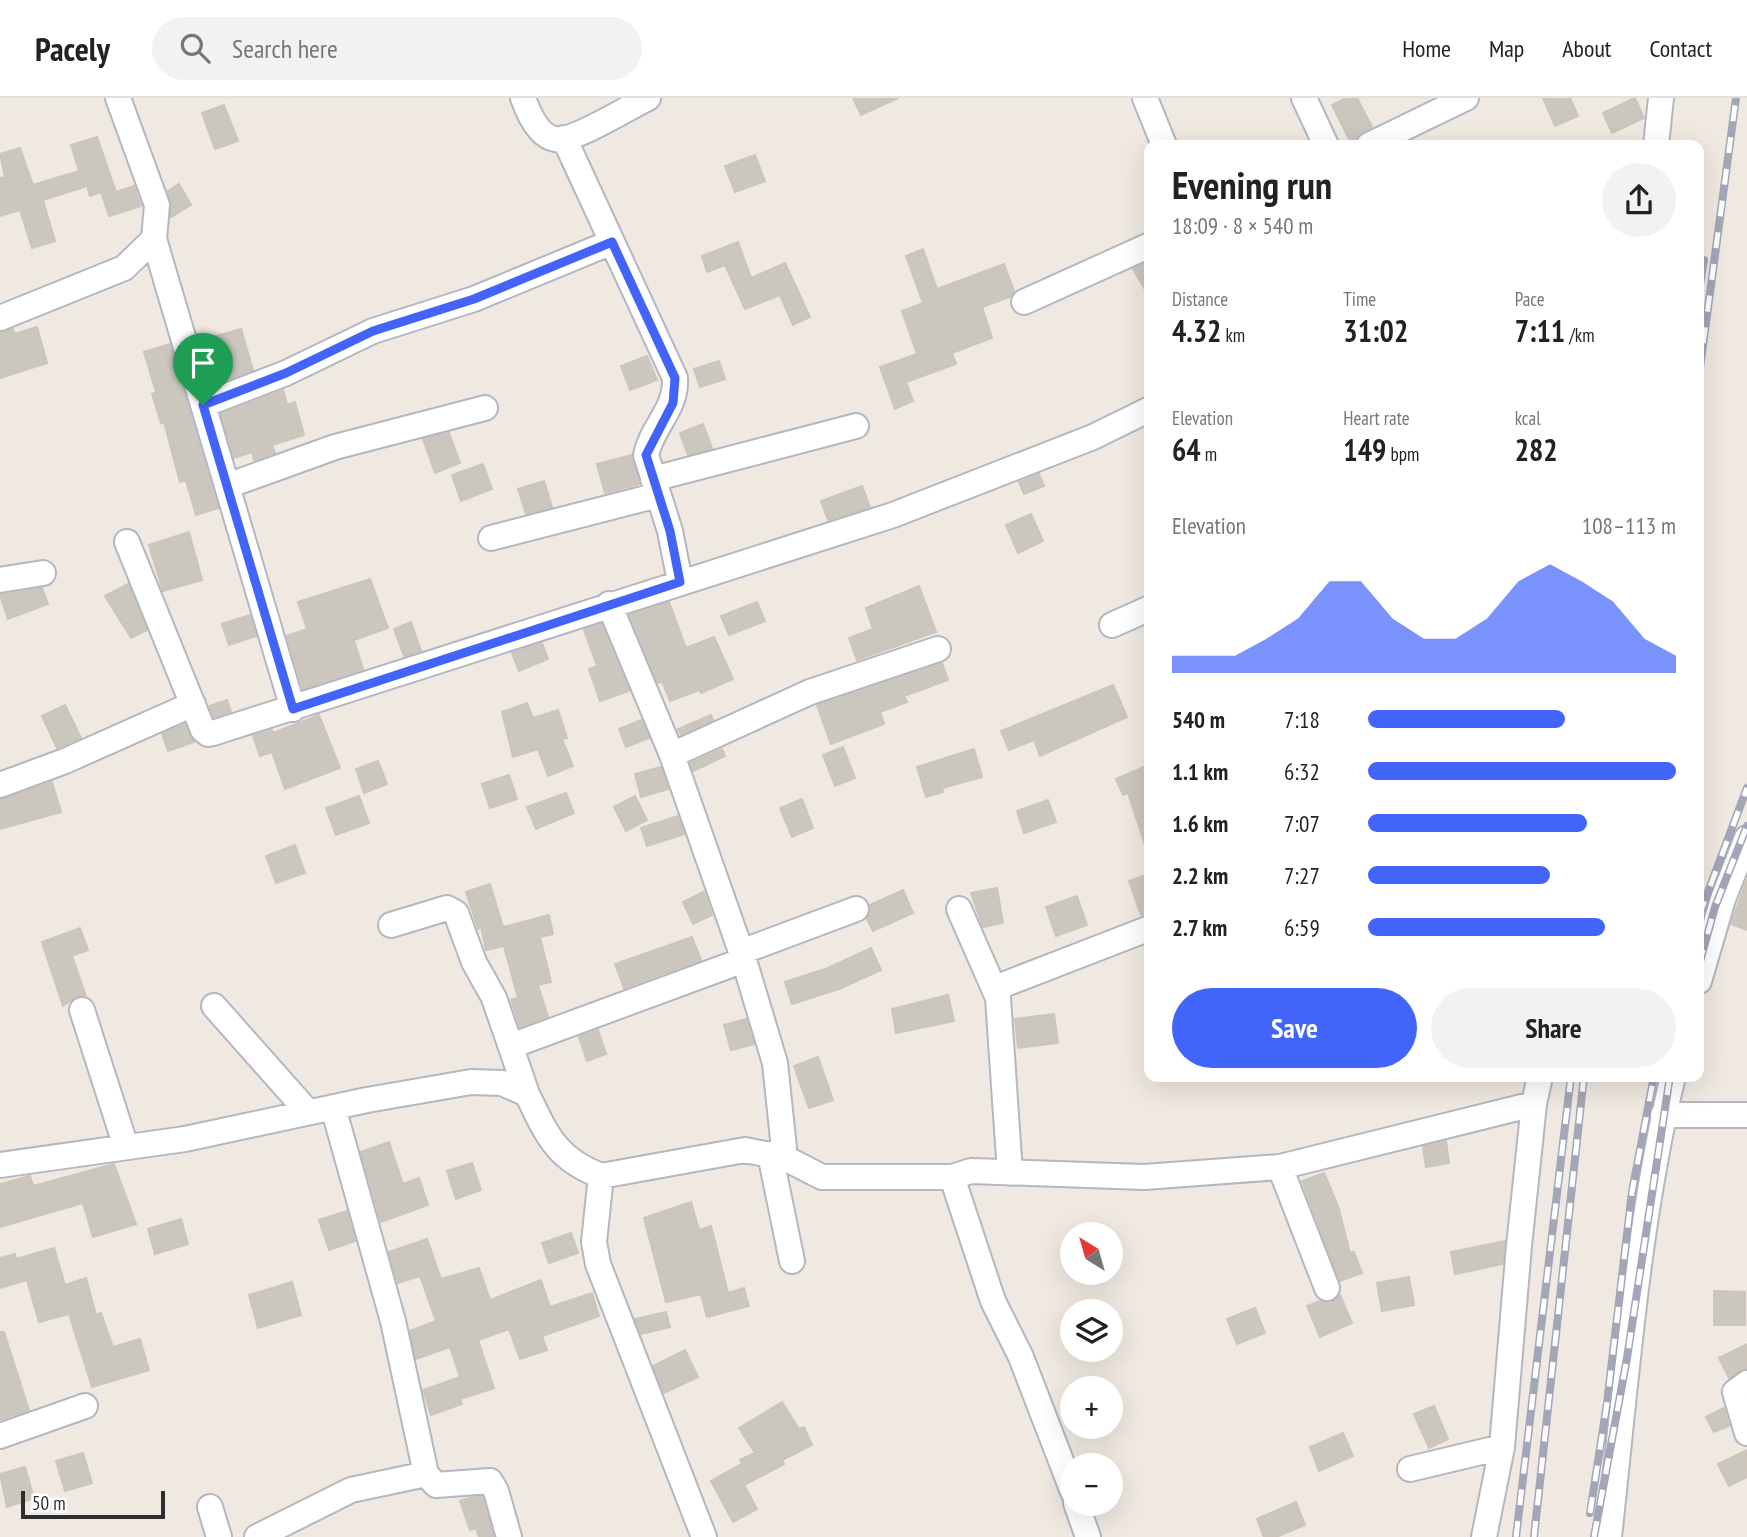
<!DOCTYPE html>
<html lang="en">
<head>
<meta charset="utf-8">
<style>
  :root { --surface:#fff; --page:#f2f2f2; --text:#222; --muted:#767676; --line:#e0e0e0; --accent:#4264fb }
  body { margin:0; font-family:"PT Sans Narrow",sans-serif; background:var(--page); color:var(--text); height:100vh; display:flex; flex-direction:column; font-size:26px; white-space:nowrap }
  * { box-sizing:border-box; margin:0 }
  p { font-size:23px; color:var(--muted) }
  .icon { flex:none; width:38px; height:38px; fill:none; stroke:currentColor; stroke-width:2; stroke-linecap:round; stroke-linejoin:round }
  .map { position:relative; flex:1; overflow:hidden }
  .details { position:absolute; left:1144px; top:42px; width:560px; height:942px; display:flex; flex-direction:column; background:var(--surface); border-radius:14px; box-shadow:0 7px 28px #0002 }
  .details>* { flex:none }
  .needle { width:46px; rotate:323deg }
  .controls { position:absolute; left:1060px; top:1124px; display:grid; gap:14px }
  .controls a { display:grid; place-items:center; width:63px; height:63px; border-radius:50%; background:var(--surface); box-shadow:0 7px 28px #0002; font-size:35px }
  .scale { position:absolute; left:21px; bottom:18px; width:144px; box-sizing:border-box; padding-left:7px; border:4px solid #2e2e2e; border-top:0; font-size:19px; line-height:24px; white-space:nowrap; color:#2e2e2e; -webkit-text-stroke:5px #fff; paint-order:stroke }
  .pin { position:absolute; display:grid; place-items:center; width:60px; height:60px; color:#fff; margin:-72px -30px; border-radius:50% 50% 50% 0; rotate:-45deg; box-shadow:0 0 7px #0007 }
  .pin .icon { rotate:45deg }
  .round { display:grid; place-items:center; flex:none; width:74px; height:74px; border-radius:37px; background:var(--page) }
  .summary { display:flex; align-items:center; justify-content:space-between; height:119px; padding:0 28px }
  h1 { font-size:38px; font-weight:700; line-height:52px }
  .figures { display:grid; grid-template-columns:repeat(3,1fr); gap:10px; height:119px; padding:7px 28px }
  .figures div { display:grid; align-content:center }
  .figures b { font-size:30px; font-weight:700 }
  .figures small { font-size:19px; font-weight:400 }
  .figures p { font-size:19px }
  .chart { height:196px; padding:14px 28px }
  .chart p { display:flex; justify-content:space-between }
  .chart svg { width:100%; height:126px; margin-top:7px; fill:var(--accent); opacity:.7 }
  .button { display:flex; gap:14px; margin-top:auto; padding:14px 28px }
  .button a { flex:1; height:80px; border-radius:42px; background:var(--accent); color:#fff; font-size:28px; font-weight:700; line-height:80px; text-align:center }
  .button a+a { background:var(--page); color:var(--text) }
  ul { padding:0 28px; list-style:none; font-size:23px }
  li { display:grid; grid-template-columns:112px 84px 1fr; align-items:center; height:52px }
  li i { height:18px; border-radius:9px; background:var(--accent) }
  header { display:flex; align-items:center; gap:42px; box-sizing:border-box; height:98px; padding:0 35px; background:var(--surface); border-bottom:2px solid var(--line) }
  header strong { font-size:33px }
  nav { display:flex; gap:38px; margin-inline-start:auto; font-size:24px }
  .search { width:490px; height:63px; background:var(--page); display:flex; align-items:center; gap:18px; box-sizing:border-box; padding:0 24px; border-radius:38px; color:var(--muted); font-size:26px }
  .map>svg:first-child { display:block }
  .building { fill:#cbc7bf; stroke:#cbc5ba; stroke-width:2 }
  .lines { fill:none; stroke-linecap:round; stroke-linejoin:round }
  .minor-casing { stroke:#b4b7c1; stroke-width:28 }
  .minor { stroke:#fff; stroke-width:24 }
  .rail-casing { stroke:#a3a6b8; stroke-width:8 }
  .rail { stroke:#fff; stroke-width:5; stroke-dasharray:16; stroke-linecap:butt }
  .route-casing { stroke:#fff; stroke-width:14 }
  .route { stroke:#4264fb; stroke-width:9 }
</style>
</head>
<body>
<header>
<strong>Pacely</strong>
<div class="search"><svg class="icon" aria-label="search" viewBox="0 0 24 24"><circle cx="10" cy="10" r="6"/><path d="M15 15l6 6"/></svg>Search here</div>
<nav><a>Home</a><a>Map</a><a>About</a><a>Contact</a></nav>
</header>
<div class="map">
<svg width="1747" height="1439" viewBox="0 0 1747 1439">
  <rect width="100%" height="100%" fill="#efe9e1"/>
  <!-- building -->
  <path class="building" d="M853,0H898L861,17Z
    M1346,0H1357L1372,29L1351,45L1332,7Z
    M1543,0H1570L1578,18L1555,28Z
    M1635,0L1644,20L1612,35L1603,15Z
    M224,7L238,43L215,51L202,15Z
    M97,39L116,94L134,88L141,108L109,118L101,94L90,98L87,88L43,102L55,143L32,150L20,112L0,118V80L5,79L0,56L20,50L33,87L79,73L71,47Z
    M755,57L765,83L735,94L725,68Z
    M179,86L191,107L171,119L168,93Z
    M738,144L751,180L785,165L810,219L793,227L780,197L745,211L725,167L707,174L702,158Z
    M923,151L937,191L1004,166L1014,193L1010,199L982,209L992,240L952,255L956,266L906,284L913,303L895,311L880,269L917,256L902,213L923,205L906,158Z
    M1150,163V200L1133,171Z
    M37,229L47,265L0,280V235L13,231L14,236Z
    M241,231L253,272L223,283L210,240Z
    M170,246L218,410L196,417L186,382L180,384L164,324L161,325L152,296L156,294L144,254Z
    M647,258L657,282L630,292L621,268Z
    M719,263L725,281L700,289L694,271Z
    M283,292L287,307L295,304L304,337L272,347L275,355L254,362L252,354L234,360L221,316Z
    M703,326L712,350L688,357L680,335Z
    M449,335L460,365L435,375L423,341Z
    M632,357L639,386L605,395L597,366Z
    M483,366L492,391L461,403L452,377Z
    M1039,376L1044,388L1024,396L1019,384Z
    M544,383L552,409L526,416L518,391Z
    M862,388L870,409L828,422L821,403Z
    M1031,416L1043,443L1018,455L1006,427Z
    M189,434L202,482L163,493L149,447Z
    M370,481L388,530L354,542L363,571L303,591L287,538L307,531L298,504Z
    M128,486L147,532L131,540L105,498Z
    M919,488L936,534L857,562L849,540L873,531L866,510Z
    M42,490L48,506L8,521L0,497Z
    M669,504L686,550L714,539L733,581L701,595L699,592L670,603L662,583L658,585L630,517Z
    M757,504L765,523L729,537L721,518Z
    M250,517L256,538L229,547L222,526Z
    M411,524L421,553L404,558L394,531Z
    M601,526L629,593L600,603L589,571L597,568L584,532Z
    M542,545L548,561L519,573L512,555Z
    M942,565L948,582L904,598L907,604L880,614L884,626L831,646L817,607Z
    M1113,587L1127,619L1040,658L1034,642L1009,652L1001,633Z
    M227,602L231,614L214,619L209,608Z
    M527,605L533,620L558,612L567,640L562,641L573,668L548,678L538,651L513,659L502,614Z
    M65,607L81,640L57,650L42,618Z
    M319,617L340,670L285,691L272,654L260,658L253,638L272,632L273,635Z
    M711,617L713,622L681,637L678,631Z
    M641,622L649,640L626,649L619,631Z
    M185,626L194,644L168,653L162,636Z
    M843,649L855,680L835,688L823,657Z
    M722,651L725,658L693,673L691,665Z
    M974,651L982,679L942,690L943,694L926,699L917,669Z
    M378,663L387,686L364,695L356,671Z
    M1146,668L1150,676V752L1147,753L1128,695L1123,697L1116,681Z
    M661,669L668,691L641,699L635,676Z
    M509,677L517,701L490,710L482,686Z
    M52,684L61,714L0,731V702Z
    M566,695L574,715L536,731L527,709Z
    M359,698L369,725L336,737L326,710Z
    M635,698L647,722L626,733L614,709Z
    M802,701L813,730L792,739L780,710Z
    M1048,702L1056,724L1024,735L1017,713Z
    M678,718L684,736L647,748L641,730Z
    M295,747L305,775L276,785L266,758Z
    M1150,776V815L1141,817L1129,783Z
    M1747,781V832L1731,826Z
    M490,786L503,829L549,817L553,836L540,839L551,884L538,887L548,919L520,929L511,902L518,900L504,848L486,852L481,829L478,831L466,794Z
    M997,790L1003,825L983,829L971,795Z
    M903,792L913,815L873,833L867,821L870,807Z
    M704,794L712,817L693,826L683,804Z
    M1077,798L1087,827L1056,838L1046,809Z
    M80,830L88,852L72,858L86,898H77L63,908L42,844Z
    M692,839L701,862L624,890L615,866Z
    M871,850L881,872L839,891L792,906L785,884L828,870Z
    M948,897L954,923L896,935L892,911Z
    M1054,916L1058,945L1018,950L1015,921Z
    M746,921L754,946L731,952L724,927Z
    M598,932L606,956L587,963L579,939Z
    M818,959L833,1002L809,1010L794,968Z
    M1446,1043L1449,1065L1426,1069L1423,1049Z
    M389,1044L403,1086L419,1080L428,1107L381,1124L361,1054Z
    M472,1065L481,1092L456,1101L447,1073Z
    M114,1066L136,1126L93,1139L83,1105L0,1129V1086L30,1078L33,1088Z
    M1324,1075L1338,1108L1350,1155L1354,1154L1362,1175L1340,1183L1302,1083Z
    M691,1104L699,1132L711,1128L728,1195L744,1190L749,1208L707,1219L701,1196L666,1204L644,1120Z
    M347,1113L355,1143L329,1152L319,1122Z
    M181,1121L188,1146L155,1156L148,1131Z
    M571,1135L578,1155L549,1165L542,1145Z
    M427,1141L441,1181L479,1170L490,1202L541,1182L550,1209L592,1195L599,1218L542,1238L547,1252L520,1261L509,1231L478,1242L494,1290L460,1301L462,1306L431,1317L423,1292L460,1279L450,1249L416,1261L410,1233L436,1223L420,1178L398,1185L389,1154Z
    M1505,1143L1503,1166L1455,1176L1451,1154Z
    M54,1150L65,1187L86,1180L96,1217L101,1215L113,1249L140,1241L149,1272L92,1289L69,1216L39,1224L27,1182L0,1190V1160L15,1156L16,1161Z
    M1409,1179L1414,1207L1382,1213L1377,1185Z
    M292,1184L301,1217L258,1230L249,1197Z
    M1714,1193L1745,1194V1227H1714Z
    M1340,1197L1352,1225L1320,1239L1307,1208L1320,1203L1332,1204Z
    M1255,1210L1265,1235L1237,1246L1227,1221Z
    M666,1214L670,1229L641,1236L635,1221Z
    M0,1234H4L29,1312L0,1322Z
    M1747,1246V1270L1729,1280L1719,1260Z
    M685,1252L698,1279L664,1295L653,1268Z
    M782,1304L799,1331L804,1329L812,1347L782,1362L784,1366L744,1387L757,1411L733,1424L711,1383L742,1366L740,1362L755,1355L739,1330Z
    M1434,1308L1448,1341L1429,1350L1414,1316Z
    M1724,1310L1729,1328L1714,1334L1706,1319Z
    M1343,1335L1353,1358L1319,1373L1310,1349Z
    M1747,1352V1379L1729,1388L1718,1366Z
    M83,1355L92,1385L65,1393L56,1363Z
    M25,1369L34,1400L7,1409L0,1376Z
    M472,1399H482L494,1439H479L476,1430L470,1432L460,1403Z
    M1296,1404L1305,1427L1276,1439H1264L1257,1421Z"/>
  <g class="lines">
    <!-- minor casing -->
    <g class="minor-casing">
      <path id="minor" d="M523,0C528,14 538,38 555,41C572,45 629,9 648,0
        M1145,0L1164,47
        M1304,0L1326,47
        M564,40L675,280C677,311 652,328 646,357L670,433L680,484
        M1369,47L1466,0
        M1656,47L1661,0
        M154,141L293,611
        M1024,204L1150,147
        M0,220L124,170L154,141L157,107L118,0
        M203,307L286,275L373,233L474,201L612,144
        M653,381L856,328
        M227,388L335,349L485,310
        M491,440L658,397
        M127,444L203,632L208,636L213,635L893,417L1093,339L1150,311
        M0,482L43,475
        M609,506L672,657L744,862L775,965L785,1060
        M1112,527L1150,510
        M672,657L810,594L938,551
        M0,687L65,663L193,606
        M959,811L998,900L1010,1075
        M391,827L447,810L456,815L474,864L494,900L527,996
        M741,854L856,811
        M1699,883L1723,801L1747,740
        M995,890L1150,830
        M214,908L308,1014
        M82,912L126,1049
        M511,948L744,862
        M333,1009L393,1223L426,1376L436,1387L490,1383L496,1393L509,1439
        M1663,1017H1747
        M770,1056L792,1163
        M0,1067L185,1041L367,1002L471,984L502,985L527,996C547,1037 556,1061 601,1078L745,1052L785,1060L822,1079H952L971,1073L1144,1079L1280,1069L1534,1006
        M1280,1069L1327,1190
        M601,1078L594,1144L598,1166L704,1439
        M952,1079L993,1203L1021,1259L1073,1394
        M1747,1285L1735,1294L1747,1335
        M0,1338L85,1308
        M1410,1371L1502,1349
        M1076,1405L1088,1439
        M210,1409L219,1439
        M257,1439L351,1392L426,1376
        M1484,1439L1502,1349L1519,1148L1534,1006L1540,978
        M1609,1439C1626,1286 1637,1128 1673,978"/>
    </g>
    <!-- minor -->
    <use href="#minor" class="minor"/>
    <!-- rail casing -->
    <g class="rail-casing">
      <path id="rail" d="M1699,193L1704,162
        M1699,277L1736,0
        M1699,818L1747,690
        M1699,867L1715,809L1747,728
        M1590,1415L1607,1305L1632,1094L1654,978
        M1516,1439L1571,978
        M1534,1439L1584,978
        M1594,1439L1627,1260L1670,978"/>
    </g>
    <!-- rail -->
    <use href="#rail" class="rail"/>
  </g>
  <g class="lines">
    <!-- route casing -->
    <g class="route-casing">
      <path id="route" d="M612,144L675,280L673,305L646,357L670,433L680,484L293,611L203,307L286,275L373,233L474,201Z"/>
    </g>
    <!-- route -->
    <use href="#route" class="route"/>
  </g>
</svg>
<div class="controls">
<a><svg class="needle" viewBox="-14 -14 28 28"><path d="M0-13l5 13h-10z" fill="#e53935"/><path d="M0 13l5-13h-10z" fill="#767676"/></svg></a>
<a><svg class="icon" aria-label="layers" viewBox="0 0 24 24"><path d="M12 4l9 5-9 5-9-5zM3 14l9 5 9-5"/></svg></a>
<a>+</a>
<a>−</a>
</div>
<div class="scale">50 m</div>
<div class="pin" style="left:203px;top:307px;background:#1e9e55"><svg class="icon" aria-label="arrive" viewBox="0 0 24 24"><path d="M6 21V4h12l-3 4 3 4H6"/></svg></div>
<section class="details">
<div class="summary"><div><h1>Evening run</h1><p>18:09 · 8 × 540 m</p></div><a class="round"><svg class="icon" aria-label="share" viewBox="0 0 24 24"><path d="M12 15V3M7 8l5-5 5 5M5 13v7h14v-7"/></svg></a></div>
<div class="figures">
<div><p>Distance</p><b>4.32<small> km</small></b></div>
<div><p>Time</p><b>31:02</b></div>
<div><p>Pace</p><b>7:11<small> /km</small></b></div>
</div>
<div class="figures">
<div><p>Elevation</p><b>64<small> m</small></b></div>
<div><p>Heart rate</p><b>149<small> bpm</small></b></div>
<div><p>kcal</p><b>282</b></div>
</div>
<div class="chart"><p><span>Elevation</span>108–113 m</p>
<svg viewBox="0 0 160 44" preserveAspectRatio="none"><path d="M0 44V38L10 38L20 38L30 32L40 25L50 12L60 12L70 25L80 32L90 32L100 25L110 12L120 6L130 12L140 19L150 32L160 38V44z"/></svg>
</div>
<ul>
<li><b>540 m</b>7:18<i style="width:64%"></i></li>
<li><b>1.1 km</b>6:32<i style="width:100%"></i></li>
<li><b>1.6 km</b>7:07<i style="width:71%"></i></li>
<li><b>2.2 km</b>7:27<i style="width:59%"></i></li>
<li><b>2.7 km</b>6:59<i style="width:77%"></i></li>
</ul>
<div class="button"><a>Save</a><a>Share</a></div>
</section>
</div>
</body>
</html>
